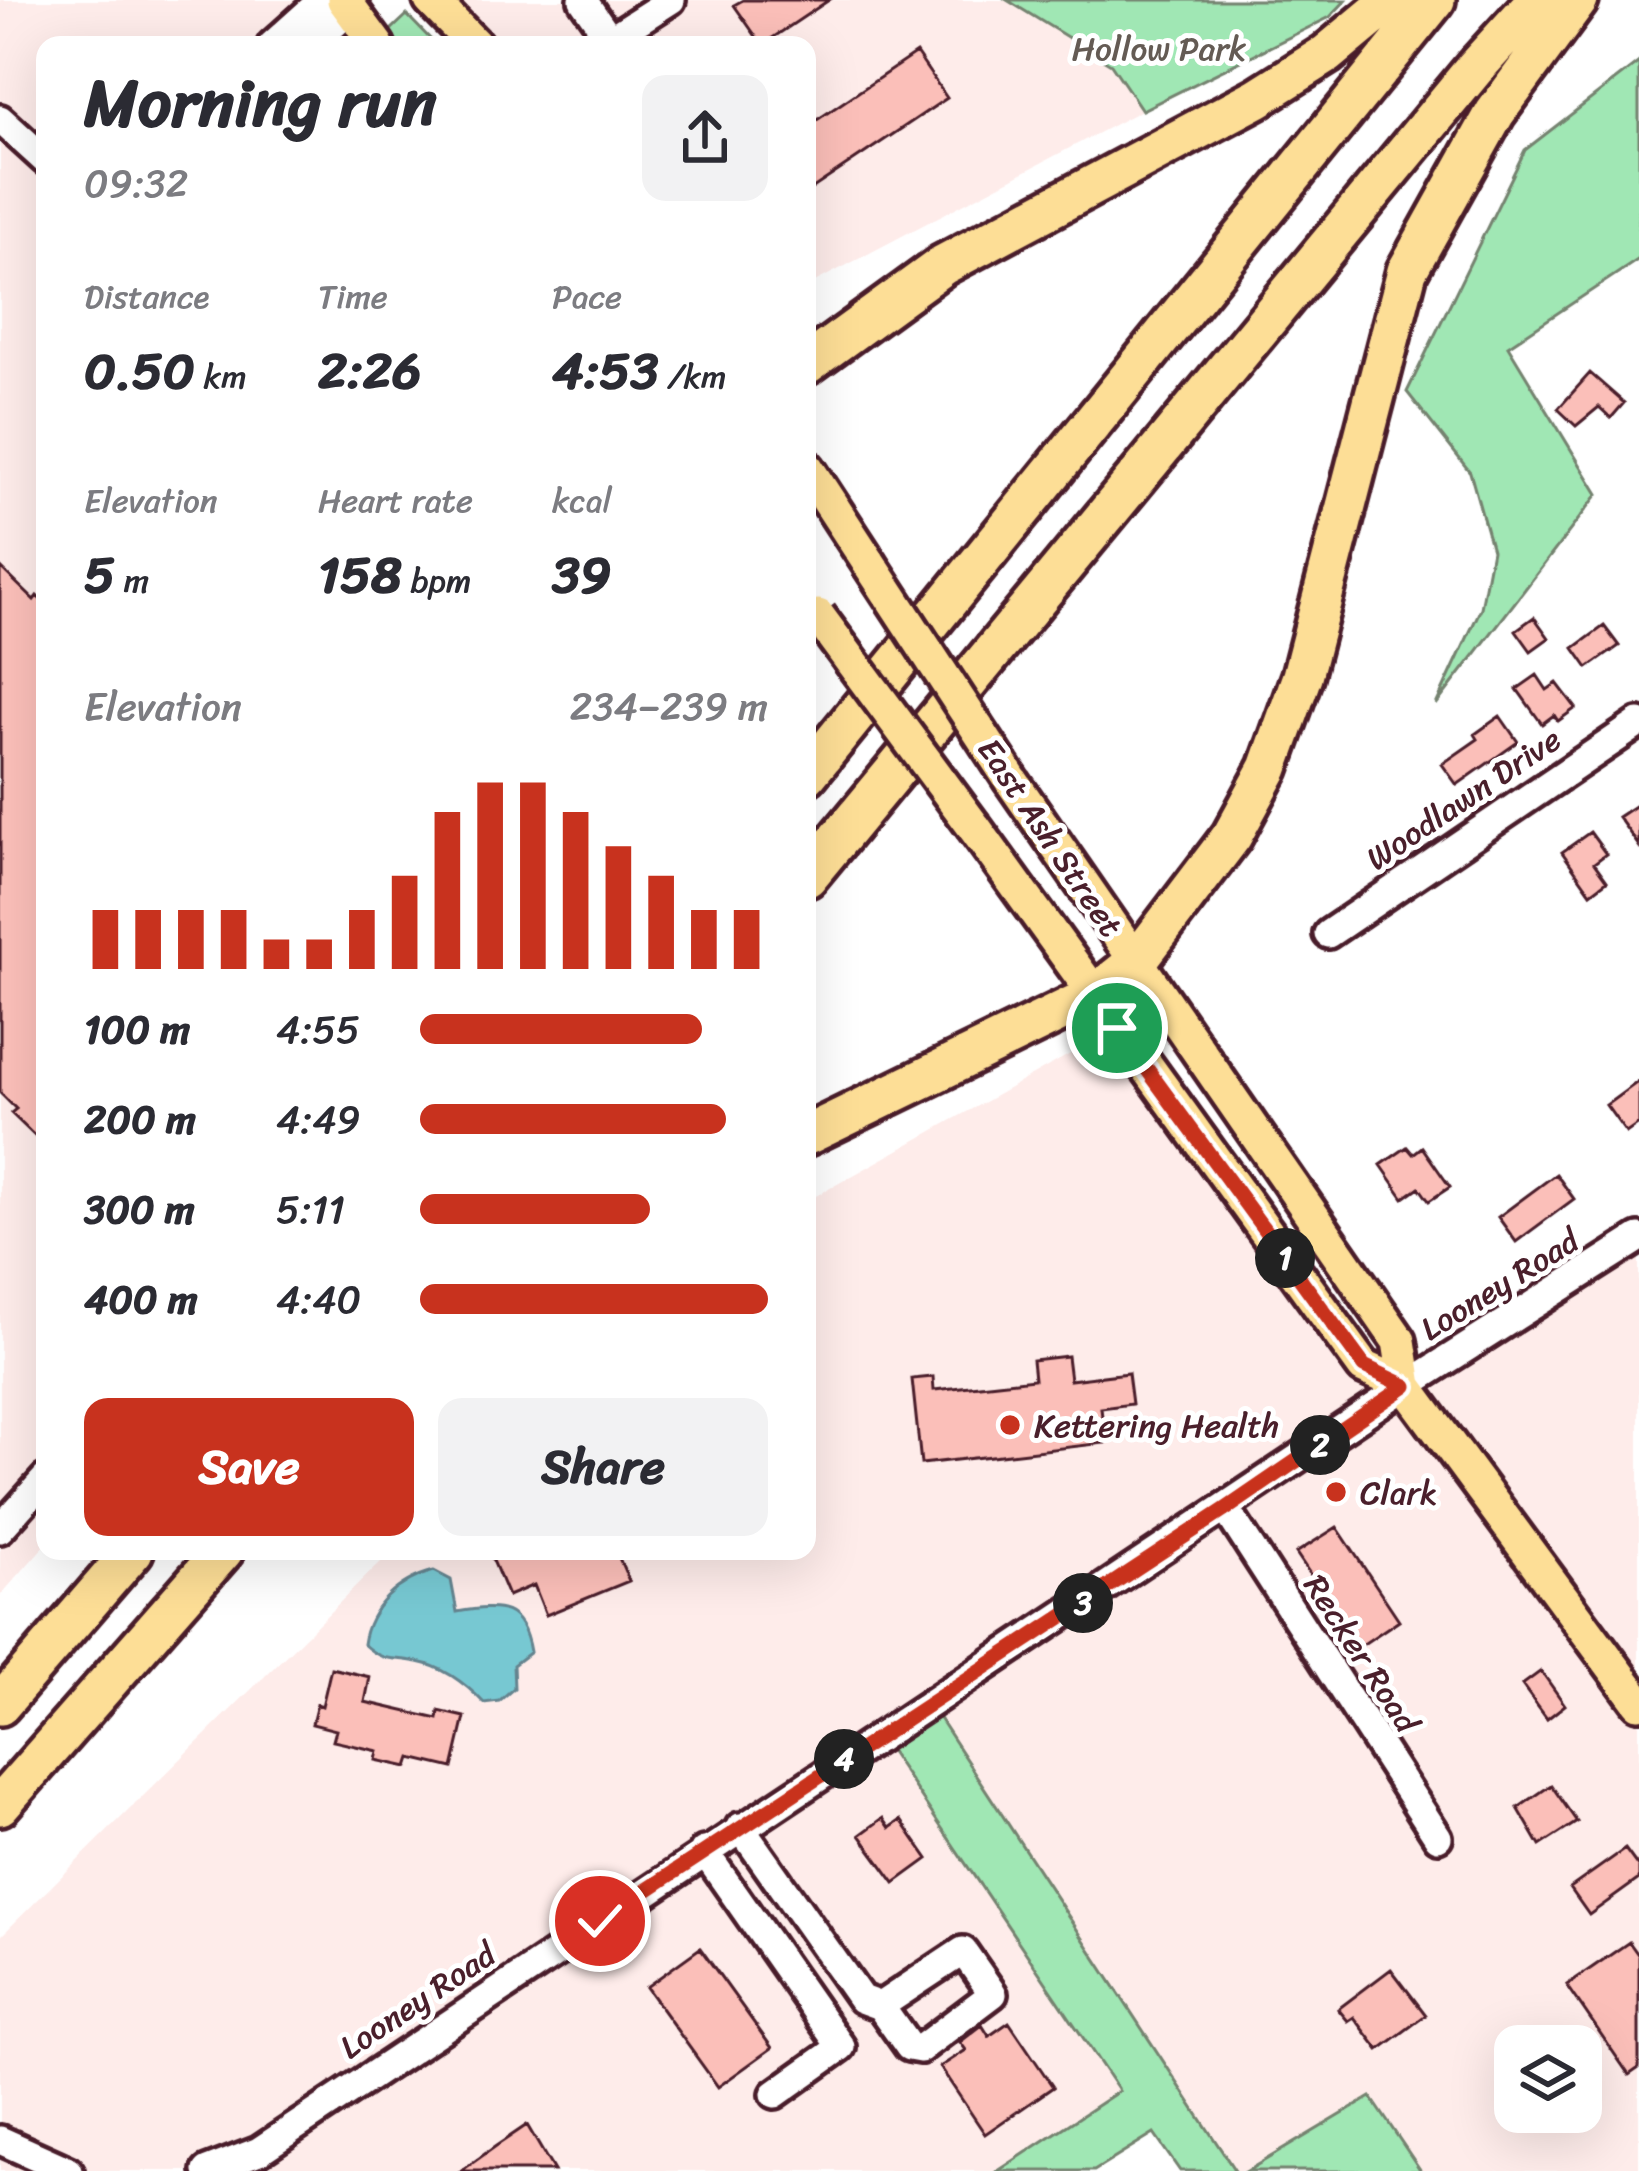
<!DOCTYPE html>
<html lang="en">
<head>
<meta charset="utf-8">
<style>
  :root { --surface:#fff; --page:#f2f2f3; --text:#2b2b33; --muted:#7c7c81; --accent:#c8321e }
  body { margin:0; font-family:Sriracha,sans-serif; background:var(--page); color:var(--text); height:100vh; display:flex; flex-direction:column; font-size:45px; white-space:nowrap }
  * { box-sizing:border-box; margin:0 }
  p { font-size:39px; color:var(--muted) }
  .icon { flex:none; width:66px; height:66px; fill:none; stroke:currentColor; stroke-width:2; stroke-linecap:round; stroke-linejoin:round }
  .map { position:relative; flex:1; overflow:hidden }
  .drawer { position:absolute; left:36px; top:36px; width:780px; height:1524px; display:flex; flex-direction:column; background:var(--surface); border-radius:24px; box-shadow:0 12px 48px #0002 }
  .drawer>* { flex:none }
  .buttons { position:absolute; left:1494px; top:2025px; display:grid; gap:24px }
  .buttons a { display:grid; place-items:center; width:108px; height:108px; border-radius:24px; background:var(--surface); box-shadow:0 12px 48px #0002; font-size:60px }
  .pin { position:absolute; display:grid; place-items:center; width:102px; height:102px; color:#fff; margin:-51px; border:6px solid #fff; border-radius:50%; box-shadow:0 3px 12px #0007 }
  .km { position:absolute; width:60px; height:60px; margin:-30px; border-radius:50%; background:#222; color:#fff; font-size:33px; line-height:60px; text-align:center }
  .round { display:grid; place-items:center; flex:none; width:126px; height:126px; border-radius:24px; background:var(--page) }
  .summary { display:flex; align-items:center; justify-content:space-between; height:204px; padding:0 48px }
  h1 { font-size:66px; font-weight:700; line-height:90px }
  .stats { display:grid; grid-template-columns:repeat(3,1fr); gap:18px; height:204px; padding:12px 48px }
  .stats div { display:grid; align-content:center }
  .stats b { font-size:51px; font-weight:700 }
  .stats small { font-size:33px; font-weight:400 }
  .stats p { font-size:33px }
  .chart { height:336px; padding:24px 48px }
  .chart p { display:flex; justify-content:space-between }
  .chart svg { width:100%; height:216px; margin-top:12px; stroke:var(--accent); stroke-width:6 }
  .button { display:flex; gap:24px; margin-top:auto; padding:24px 48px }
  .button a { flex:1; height:138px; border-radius:24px; background:var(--accent); color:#fff; font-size:48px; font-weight:700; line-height:138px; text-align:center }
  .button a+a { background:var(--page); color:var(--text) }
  ul { padding:0 48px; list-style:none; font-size:39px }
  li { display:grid; grid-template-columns:192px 144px 1fr; align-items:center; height:90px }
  li i { height:30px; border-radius:15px; background:var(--accent) }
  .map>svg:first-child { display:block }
  .built { fill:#feecea; fill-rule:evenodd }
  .green { fill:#a0e7b4; stroke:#758370; stroke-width:3 }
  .water { fill:#77c8d2; stroke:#65848f; stroke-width:3 }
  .building { fill:#fbbfb9; stroke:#4a1f2b; stroke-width:3 }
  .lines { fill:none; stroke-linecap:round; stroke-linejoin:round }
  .minor-casing { stroke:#4a1f2b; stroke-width:36 }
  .major-casing { stroke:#4a1f2b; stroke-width:42 }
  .highway-casing { stroke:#4a1f2b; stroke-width:48 }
  .minor { stroke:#fff; stroke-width:27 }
  .major { stroke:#fdde96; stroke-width:33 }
  .highway { stroke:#fdde96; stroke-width:39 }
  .major-bridge-casing { stroke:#4a1f2b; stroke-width:42; stroke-linecap:butt }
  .major-bridge { stroke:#fdde96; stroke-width:33 }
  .route-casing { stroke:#fff; stroke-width:24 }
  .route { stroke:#c8321e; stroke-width:15 }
  .poi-dot { fill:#c8321e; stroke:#fff; stroke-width:4.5 }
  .labels { text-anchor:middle; stroke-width:10; stroke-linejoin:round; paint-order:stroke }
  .park-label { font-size:33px; fill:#645b54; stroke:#fff }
  .street-label { font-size:33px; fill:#4a1f2b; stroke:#fff }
  .poi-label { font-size:33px; fill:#4a1f2b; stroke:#fff; text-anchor:start }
</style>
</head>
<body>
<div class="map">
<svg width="1639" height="2171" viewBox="0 0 1639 2171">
  <rect width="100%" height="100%" fill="#fff"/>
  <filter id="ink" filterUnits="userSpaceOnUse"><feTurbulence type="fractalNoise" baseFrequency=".00833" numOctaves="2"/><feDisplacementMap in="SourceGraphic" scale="24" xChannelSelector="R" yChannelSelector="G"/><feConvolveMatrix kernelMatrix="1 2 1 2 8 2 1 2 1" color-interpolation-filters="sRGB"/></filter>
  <g filter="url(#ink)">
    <!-- built -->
    <path class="built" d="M0,0H350L377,45H45V1545L0,1596Z
      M431,0H1007L1111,64L1142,110L807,286V45H475Z
      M1117,1028L1364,1366L1406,1386L1639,1238V2171H1421L1370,2098L1247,2171H1235L929,1703L880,1736L1120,2091L998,2171H0V1937L392,1551H807V1201ZM1515,2046H1581V2112H1515Z"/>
    <!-- green -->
    <path class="green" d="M1007,0H1346L1330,17L1142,110L1111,64Z
      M407,15L436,45H400L390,31Z
      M1639,62V259L1508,346L1598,494L1436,705L1481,608L1492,550L1470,472L1407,392L1525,150Z
      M929,1703L1235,2171H1180L1154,2134L1094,2171H998L1119,2091L879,1735Z
      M1371,2097L1421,2171H1247Z"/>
    <!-- water -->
    <path class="water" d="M434,1571L451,1580L457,1612C500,1605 522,1604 530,1652L513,1665L514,1688L499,1701L484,1703C466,1684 445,1667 418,1662C392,1656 385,1664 363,1644C368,1607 399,1580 434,1571Z"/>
    <!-- building -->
    <path class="building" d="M743,0H829L762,45L734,5Z
      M916,53L947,98L807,192V105L817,120Z
      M1590,373L1624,403L1611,418L1599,407L1576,426L1558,409Z
      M0,567L34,600L37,596L45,604V1146L11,1113L16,1109L0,1093Z
      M1534,617L1549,638L1531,651L1516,630Z
      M1604,626L1619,646L1588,668L1574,648Z
      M1537,675L1547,690L1557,683L1576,708L1558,721L1554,715L1542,724L1517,689Z
      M1500,716L1518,742L1457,785L1442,764L1478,739L1475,734Z
      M1639,803V846L1618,817Z
      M1590,832L1606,854L1594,863L1607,881L1591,893L1562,852Z
      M1639,1081V1124L1626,1133L1606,1105Z
      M1407,1147L1413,1154L1422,1147L1450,1187L1429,1201L1419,1187L1404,1198L1381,1165Z
      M1556,1174L1574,1199L1516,1242L1498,1217Z
      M1067,1356L1070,1380L1128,1373L1132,1404L1101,1408L1105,1443L921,1464L912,1379L933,1377L934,1390L1034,1379L1032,1360Z
      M1337,1527L1399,1620L1359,1647L1296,1553Z
      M489,1551H616L629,1581L546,1615L534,1585L508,1596Z
      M331,1668L370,1677L365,1702L438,1719L439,1711L465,1717L453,1768L411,1758L408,1767L376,1760L378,1751L333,1741L336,1730L312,1724L317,1704L322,1706Z
      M1541,1671L1565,1705L1547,1719L1522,1685Z
      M1551,1785L1577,1822L1540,1846L1518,1808Z
      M883,1818L890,1828L901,1820L928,1859L895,1883L860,1835Z
      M1625,1849L1639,1868V1879L1589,1915L1570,1888Z
      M1629,1942L1639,1956V2068L1629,2075L1567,1985Z
      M700,1948L772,2048L718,2087L646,1987Z
      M1391,1969L1426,2015L1379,2050L1354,2017L1348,2021L1338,2009Z
      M1009,2022L1053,2087L985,2134L940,2067L966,2050L960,2042L982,2025L989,2036Z
      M527,2125L554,2171H461L496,2146Z"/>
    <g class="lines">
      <!-- minor casing -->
      <g class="minor-casing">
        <path id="minor" d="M583,0L614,45
          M610,39L671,0
          M272,45L322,0
          M311,45L351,9
          M0,119L45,160
          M1328,934L1639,723
          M1226,1509L1438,1837
          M0,1529L45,1479
          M740,1827L861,1999L880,2006L963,1951L993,1994L920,2049L909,2047L880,2006
          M704,1851L841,2047L775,2094
          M0,2140L69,2171
          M207,2171L259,2151L1406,1386L1639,1238"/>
      </g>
      <!-- major casing -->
      <g class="major-casing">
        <path id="major" d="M344,0L377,45
          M431,0L475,45
          M807,468L869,563
          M1011,780L1399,1341L1406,1386L1639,1702
          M974,827L1364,1367L1406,1386"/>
      </g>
      <!-- highway casing -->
      <g class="highway-casing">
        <path id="highway" d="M807,364L943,265L1257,98L1327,54L1392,0
          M807,775L1435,0
          M807,877L1475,68L1537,0
          M807,1135L1093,996L1137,961L1232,836L1269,768L1302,676L1407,271L1495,113L1578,0
          M0,1705L133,1551
          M0,1805L223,1551"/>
      </g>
      <!-- minor -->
      <use href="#minor" class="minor"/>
      <!-- major -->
      <use href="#major" class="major"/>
      <!-- highway -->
      <use href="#highway" class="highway"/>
      <!-- major-bridge casing -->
      <g class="major-bridge-casing">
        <path id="major-bridge" d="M869,563L1011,780
          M818,616L974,827"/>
      </g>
      <!-- major-bridge -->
      <use href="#major-bridge" class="major-bridge"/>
    </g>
  </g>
  <g class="lines" filter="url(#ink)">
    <!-- route casing -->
    <g class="route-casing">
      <path id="route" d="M600,1921L1226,1509L1406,1386L1364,1366L1117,1028"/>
    </g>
    <!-- route -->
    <use href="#route" class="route"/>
  </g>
  <!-- markers -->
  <g class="poi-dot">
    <circle cx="1010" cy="1425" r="12"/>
    <circle cx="1336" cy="1492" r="12"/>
  </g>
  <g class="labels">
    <!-- park labels -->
    <g class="park-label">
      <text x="1159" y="60">Hollow Park</text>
    </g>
    <!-- street labels -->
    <g class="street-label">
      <text transform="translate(1463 798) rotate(-34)" y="12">Woodlawn Drive</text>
      <text transform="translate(1051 837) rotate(56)" y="12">East Ash Street</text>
      <text transform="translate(1499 1284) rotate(-32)" y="12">Looney Road</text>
      <text transform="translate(1362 1653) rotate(57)" y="12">Recker Road</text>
      <text transform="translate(417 2000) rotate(-34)" y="12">Looney Road</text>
    </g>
    <!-- poi labels -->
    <g class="poi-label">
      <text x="1034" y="1437">Kettering Health</text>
      <text x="1360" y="1504">Clark</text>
    </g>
  </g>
</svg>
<div class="buttons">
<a><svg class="icon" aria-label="layers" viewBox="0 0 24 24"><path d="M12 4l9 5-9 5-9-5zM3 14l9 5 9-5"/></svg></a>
</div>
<div class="pin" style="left:1117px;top:1028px;background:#1e9e55"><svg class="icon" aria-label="arrive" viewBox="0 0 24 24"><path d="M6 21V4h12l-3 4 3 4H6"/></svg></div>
<div class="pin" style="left:600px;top:1921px;background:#d93025"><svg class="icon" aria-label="check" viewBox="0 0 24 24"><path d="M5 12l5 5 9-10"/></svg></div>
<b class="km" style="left:1285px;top:1258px">1</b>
<b class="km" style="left:1320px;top:1445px">2</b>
<b class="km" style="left:1083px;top:1603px">3</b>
<b class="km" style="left:844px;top:1759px">4</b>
<section class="drawer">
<div class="summary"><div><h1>Morning run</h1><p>09:32</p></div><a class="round"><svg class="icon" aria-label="share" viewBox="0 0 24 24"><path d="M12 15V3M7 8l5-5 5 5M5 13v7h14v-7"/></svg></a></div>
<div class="stats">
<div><p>Distance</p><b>0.50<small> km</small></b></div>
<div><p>Time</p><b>2:26</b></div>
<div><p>Pace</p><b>4:53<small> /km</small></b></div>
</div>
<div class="stats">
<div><p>Elevation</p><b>5<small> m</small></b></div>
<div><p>Heart rate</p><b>158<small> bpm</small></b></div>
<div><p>kcal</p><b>39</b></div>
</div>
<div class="chart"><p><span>Elevation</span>234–239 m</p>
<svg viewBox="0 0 160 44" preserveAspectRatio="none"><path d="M5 44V32M15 44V32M25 44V32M35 44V32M45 44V38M55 44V38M65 44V32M75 44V25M85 44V12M95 44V6M105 44V6M115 44V12M125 44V19M135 44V25M145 44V32M155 44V32"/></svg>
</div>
<ul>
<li><b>100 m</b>4:55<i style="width:81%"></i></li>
<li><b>200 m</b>4:49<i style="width:88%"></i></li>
<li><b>300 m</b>5:11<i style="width:66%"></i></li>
<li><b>400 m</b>4:40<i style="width:100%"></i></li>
</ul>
<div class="button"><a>Save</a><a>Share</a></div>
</section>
</div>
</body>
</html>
